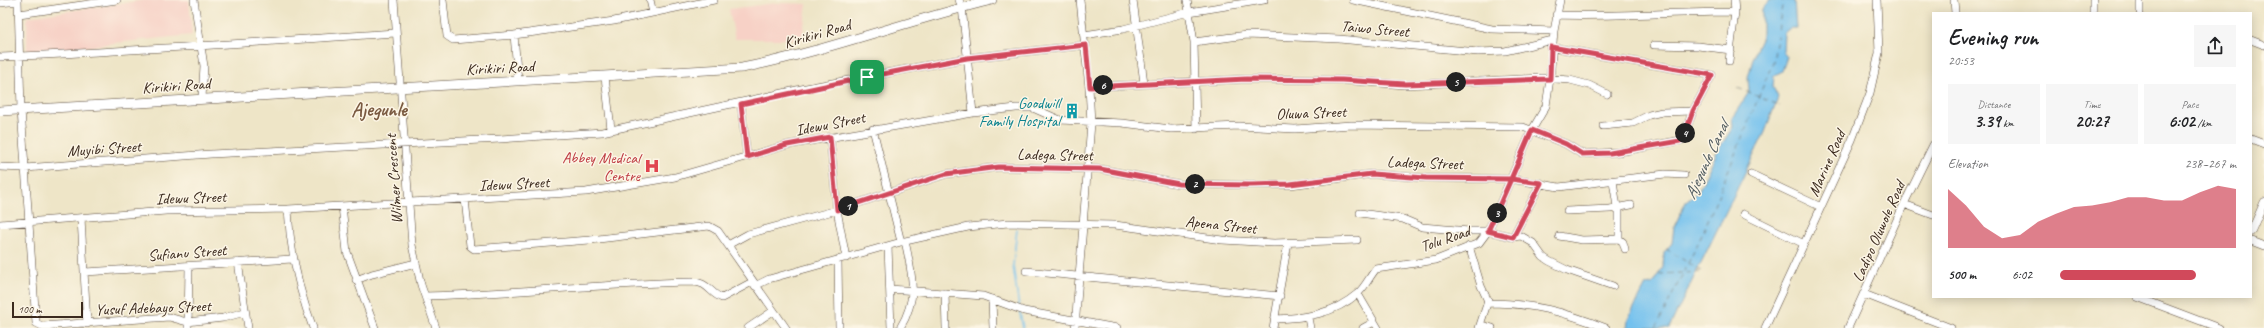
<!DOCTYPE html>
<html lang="en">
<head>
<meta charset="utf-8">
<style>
  :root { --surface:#fff; --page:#f6f6f6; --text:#202124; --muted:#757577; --accent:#d1495b }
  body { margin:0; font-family:Caveat,sans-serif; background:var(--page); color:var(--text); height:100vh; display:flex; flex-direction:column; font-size:15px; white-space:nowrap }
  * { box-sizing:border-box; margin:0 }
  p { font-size:13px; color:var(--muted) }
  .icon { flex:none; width:22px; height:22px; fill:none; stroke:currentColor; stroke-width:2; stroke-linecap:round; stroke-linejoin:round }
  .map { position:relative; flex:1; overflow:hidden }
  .drawer { position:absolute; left:1932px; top:12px; width:320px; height:286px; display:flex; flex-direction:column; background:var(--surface); border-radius:0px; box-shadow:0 2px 10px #0003 }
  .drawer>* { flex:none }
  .scale { position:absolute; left:12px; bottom:10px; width:71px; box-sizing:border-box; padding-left:4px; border:2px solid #3b2a1e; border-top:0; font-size:11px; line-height:14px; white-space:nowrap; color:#3b2a1e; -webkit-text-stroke:3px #fcf5e5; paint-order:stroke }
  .pin { position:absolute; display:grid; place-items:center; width:34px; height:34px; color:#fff; margin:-17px; border-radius:8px; box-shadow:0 2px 6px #0006 }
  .km { position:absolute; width:20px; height:20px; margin:-10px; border-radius:50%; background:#222; color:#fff; font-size:11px; line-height:20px; text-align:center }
  .round { display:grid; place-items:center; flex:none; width:42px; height:42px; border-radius:0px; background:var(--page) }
  .headline { display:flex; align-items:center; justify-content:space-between; height:68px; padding:0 16px }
  h1 { font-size:22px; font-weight:800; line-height:30px }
  .metrics { display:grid; grid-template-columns:repeat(3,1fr); gap:6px; height:68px; padding:4px 16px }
  .metrics div { display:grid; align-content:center; border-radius:0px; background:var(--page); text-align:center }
  .metrics b { font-size:17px; font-weight:800 }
  .metrics small { font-size:11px; font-weight:400 }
  .metrics p { font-size:11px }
  .chart { height:112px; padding:8px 16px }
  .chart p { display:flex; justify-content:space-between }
  .chart svg { width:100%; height:72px; margin-top:4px; fill:var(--accent); opacity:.7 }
  ul { padding:0 16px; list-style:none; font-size:13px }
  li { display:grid; grid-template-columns:64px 48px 1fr; align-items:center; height:30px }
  li i { height:10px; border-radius:5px; background:var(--accent) }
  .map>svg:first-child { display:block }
  .built { fill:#f7d1c6 }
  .water { fill:#73c1ee; stroke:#577686 }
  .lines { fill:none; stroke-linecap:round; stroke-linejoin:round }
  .stream { stroke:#73c1ee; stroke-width:1.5 }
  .ferry { stroke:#4c575c; stroke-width:1; stroke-dasharray:5 4; stroke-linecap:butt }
  .minor-casing { stroke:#564637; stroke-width:8 }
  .major-casing { stroke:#564637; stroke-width:10 }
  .minor { stroke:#fff; stroke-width:7 }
  .major { stroke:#fff; stroke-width:9 }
  .route-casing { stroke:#fff; stroke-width:8 }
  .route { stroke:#d1495b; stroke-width:5 }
  .labels { text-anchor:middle; stroke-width:3; stroke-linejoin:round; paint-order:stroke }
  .street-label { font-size:16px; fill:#3b2a1e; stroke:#fcf5e5 }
  .culture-label { font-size:16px; fill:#0d838f; stroke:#fcf5e5; text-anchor:end }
  .health-label { font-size:16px; fill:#be3a42; stroke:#fcf5e5; text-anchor:end }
  .water-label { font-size:17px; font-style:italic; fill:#4c575c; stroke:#fcf5e5 }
  .district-label { font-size:20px; font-weight:bold; fill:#7a5a41; stroke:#fcf5e5 }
</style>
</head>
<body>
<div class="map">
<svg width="2264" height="328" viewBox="0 0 2264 328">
  <rect width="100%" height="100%" fill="#fcf5e5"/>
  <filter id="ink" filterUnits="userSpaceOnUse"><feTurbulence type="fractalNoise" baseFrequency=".025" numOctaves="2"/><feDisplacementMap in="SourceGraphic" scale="8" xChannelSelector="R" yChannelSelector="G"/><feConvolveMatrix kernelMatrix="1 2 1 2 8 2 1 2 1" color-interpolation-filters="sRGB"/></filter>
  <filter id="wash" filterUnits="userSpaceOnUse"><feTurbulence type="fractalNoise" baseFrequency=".012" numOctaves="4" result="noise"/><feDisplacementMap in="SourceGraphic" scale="16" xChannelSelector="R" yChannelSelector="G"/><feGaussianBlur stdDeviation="0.9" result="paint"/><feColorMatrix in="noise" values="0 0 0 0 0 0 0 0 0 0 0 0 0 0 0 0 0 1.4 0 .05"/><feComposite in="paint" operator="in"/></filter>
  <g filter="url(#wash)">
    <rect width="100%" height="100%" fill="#eee5c7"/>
    <!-- built -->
    <path class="built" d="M145,0H189L192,35L114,43L60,51H27V17Z
      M777,3L807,4L802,39H735L729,9Z"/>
    <!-- water -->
    <path class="water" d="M1769,0H1794L1796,28H1790L1784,33L1783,52L1787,57L1782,71L1774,76L1773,87L1778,97L1765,132L1669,328H1627L1628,319L1646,285L1652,284L1663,267L1664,253L1672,243L1674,227L1687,200L1698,192L1718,150L1733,127L1732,118L1749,92L1748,77L1755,52L1762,37V10Z"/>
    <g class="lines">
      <!-- stream -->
      <path class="stream" d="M1017,229L1013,266L1019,307
        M1020,313L1023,328"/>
      <!-- ferry -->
      <path class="ferry" d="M1738,88L1780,106
        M1666,249L1703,272
        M1659,274L1704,272
        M1656,328L1701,237L1773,62L1783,0"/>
    </g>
  </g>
  <g filter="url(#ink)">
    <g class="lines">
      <!-- minor casing -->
      <g class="minor-casing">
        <path id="minor" d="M18,0L21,110L36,323L42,326L169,317L187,322L223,318L245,312
          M194,0L204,66L202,98
          M394,0L412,245L421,285L436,328
          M443,0L447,36L453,40L514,35L614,21L714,0
          M650,0L653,13
          M959,0L962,7L973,113
          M1133,0L1144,83
          M1187,0L1194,42L1196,129
          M1353,0L1492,29L1554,31
          M1954,0L1955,13
          M2093,0V13
          M2140,0V12
          M0,3L18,1
          M19,14L117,0
          M1556,15C1616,17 1675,12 1735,12
          M514,35L518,81
          M1084,35L1123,29L1189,12L1264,0
          M2251,40L2264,45
          M1194,42L1247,35L1339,39L1478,52L1505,51L1553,40
          M1654,45L1698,46L1731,50
          M0,57C132,51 264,42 395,33
          M1729,61L1735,12L1734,0
          M605,77L611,129
          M1089,87L1246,79L1342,80L1405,85L1542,78L1570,80L1589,85L1607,94
          M741,104L747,157
          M1603,126L1633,123L1649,115L1662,112L1693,111
          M873,129L901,242
          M830,137L837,210L846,258
          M2251,139L2264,144
          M0,167L25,168L211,154L500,139L602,132L806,88L967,58L1086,45
          M1751,174L1821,207
          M1613,181L1617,207
          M465,199L470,246L474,249L590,240L709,226L718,231L786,328
          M1904,204L1933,215
          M342,206L347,252L375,328
          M1619,207V239L1623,242L1625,249
          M288,209C290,251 298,288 313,328
          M1567,211L1610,209L1631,205
          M1360,213L1403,219L1422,227L1469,231H1488L1513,237L1521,236L1533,243L1543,257L1549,261L1567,270L1613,286
          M1743,214L1804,244
          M81,218L87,324
          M0,224L166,211L288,209L586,192L675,177L787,145L973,113L1016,108H1033L1060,120L1122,123L1171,129L1239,126L1295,129L1351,125L1523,127L1566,144L1582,154L1619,152L1682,140L1693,111L1712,75L1551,47
          M2251,232L2264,202
          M1559,236L1582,240L1619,239
          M1513,237L1541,183
          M2251,241L2264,246
          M728,245L748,234L837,210L946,174L999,167L1100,169L1179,184L1250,185H1290L1372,174L1426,178L1511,179L1559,187L1665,174L1684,175
          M888,246L891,328
          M1469,246L1481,286L1488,301L1479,328
          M838,261L839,328
          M238,262L248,328
          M1026,271L1280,296
          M85,272L292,259
          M356,280L372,274L416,263
          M755,286L769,279L901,242L968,227L1008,223L1115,225L1222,240L1274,243L1357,240
          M890,289L983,296L1024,311L1117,328
          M945,293L946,328
          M1358,294L1378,328
          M1864,294L1951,328
          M425,296C514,293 603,284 692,282C709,282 709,293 722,298L752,282
          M2137,297L2219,328
          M992,299L993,328
          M1487,303C1532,303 1565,312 1606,328
          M1308,318L1310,328
          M1276,319C1305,318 1334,314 1357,294C1365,288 1369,277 1376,269L1436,260L1479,243L1488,231L1532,130L1546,106L1550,79L1554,31L1560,0
          M1480,325L1492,328
          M188,328L189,267
          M748,328L773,311
          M900,328C919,297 912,274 905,241
          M1075,328L1091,123L1089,87L1080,0
          M1273,328L1288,243
          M1363,328L1374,322
          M1765,328L1852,140L1870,93L1879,53L1877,0
          M1848,328L1904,204L1933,145"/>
      </g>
      <!-- major casing -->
      <g class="major-casing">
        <path id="major" d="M0,111L742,68C827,51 909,20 992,0"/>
      </g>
      <!-- minor -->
      <use href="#minor" class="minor"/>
      <!-- major -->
      <use href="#major" class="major"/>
    </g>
  </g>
  <g class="lines" filter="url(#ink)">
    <!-- route casing -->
    <g class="route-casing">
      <path id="route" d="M867,77L741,104L747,157L787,145L830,137L837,210L946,174L999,167L1100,169L1179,184L1250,185L1290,184L1372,174L1426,178L1511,179L1488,231L1513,237L1541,183L1511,179L1532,130L1566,144L1582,154L1610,153L1680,141L1683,139L1693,111L1712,75L1551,47L1550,79L1405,84L1342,80L1246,79L1090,87L1086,45L967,58L867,77"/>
    </g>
    <!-- route -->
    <use href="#route" class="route"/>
  </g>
  <!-- icons -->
  <defs>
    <g id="building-bare" transform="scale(1.2)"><path d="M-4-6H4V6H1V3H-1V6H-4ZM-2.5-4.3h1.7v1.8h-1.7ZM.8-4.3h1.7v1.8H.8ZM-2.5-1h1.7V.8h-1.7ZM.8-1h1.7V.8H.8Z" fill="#0f9aa8" stroke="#fcf5e5" stroke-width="2.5" paint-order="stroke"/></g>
    <g id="hospital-bare" transform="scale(1.2)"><path d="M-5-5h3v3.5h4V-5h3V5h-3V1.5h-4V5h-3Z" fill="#e0444e" stroke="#fcf5e5" stroke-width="2.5" paint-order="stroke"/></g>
  </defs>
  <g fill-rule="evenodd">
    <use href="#building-bare" x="1072" y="111"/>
    <use href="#hospital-bare" x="652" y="166"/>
  </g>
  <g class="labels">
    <!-- street labels -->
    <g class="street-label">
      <text transform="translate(1375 28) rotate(5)" y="6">Taiwo Street</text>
      <text transform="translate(817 33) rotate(-16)" y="6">Kirikiri Road</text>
      <text transform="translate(500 67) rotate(-3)" y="6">Kirikiri Road</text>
      <text transform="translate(176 85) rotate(-4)" y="6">Kirikiri Road</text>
      <text transform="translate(1311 112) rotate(-2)" y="6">Oluwa Street</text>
      <text transform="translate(830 123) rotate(-11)" y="6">Idewu Street</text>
      <text transform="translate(104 148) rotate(-4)" y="6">Muyibi Street</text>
      <text transform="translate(1055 154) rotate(1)" y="6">Ladega Street</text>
      <text transform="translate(1425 162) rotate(2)" y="6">Ladega Street</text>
      <text transform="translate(1826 163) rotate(-66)" y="6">Marine Road</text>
      <text transform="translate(393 179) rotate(-94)" y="6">Wilmer Crescent</text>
      <text transform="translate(514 183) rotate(-3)" y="6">Idewu Street</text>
      <text transform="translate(191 197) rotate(-2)" y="6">Idewu Street</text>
      <text transform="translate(1221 224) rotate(6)" y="6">Apena Street</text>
      <text transform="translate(1878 231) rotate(-66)" y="6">Ladipo Oluwole Road</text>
      <text transform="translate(1445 238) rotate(-19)" y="6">Tolu Road</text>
      <text transform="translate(187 252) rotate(-4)" y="6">Sufianu Street</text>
      <text transform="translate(153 307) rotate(-2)" y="6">Yusuf Adebayo Street</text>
    </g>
    <!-- culture labels -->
    <g class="culture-label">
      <text x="1060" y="108">Goodwill<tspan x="1060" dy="18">Family Hospital</tspan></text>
    </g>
    <!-- health labels -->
    <g class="health-label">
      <text x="640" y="163">Abbey Medical<tspan x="640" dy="18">Centre</tspan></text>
    </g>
    <!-- water labels -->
    <g class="water-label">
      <text transform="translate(1706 160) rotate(-65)" y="6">Ajegunle Canal</text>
    </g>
    <!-- district labels -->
    <g class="district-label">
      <text x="379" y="116">Ajegunle</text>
    </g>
  </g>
</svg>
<div class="scale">100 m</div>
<div class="pin" style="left:867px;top:77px;background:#1e9e55"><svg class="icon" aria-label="arrive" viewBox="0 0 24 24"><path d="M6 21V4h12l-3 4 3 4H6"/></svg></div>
<b class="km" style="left:848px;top:206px">1</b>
<b class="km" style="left:1195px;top:184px">2</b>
<b class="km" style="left:1497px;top:213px">3</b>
<b class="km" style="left:1685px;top:133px">4</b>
<b class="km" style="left:1456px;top:82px">5</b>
<b class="km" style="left:1103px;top:85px">6</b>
<section class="drawer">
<div class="headline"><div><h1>Evening run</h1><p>20:53</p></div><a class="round"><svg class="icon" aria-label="share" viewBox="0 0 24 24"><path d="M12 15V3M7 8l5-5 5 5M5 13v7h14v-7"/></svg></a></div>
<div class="metrics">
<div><p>Distance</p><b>3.39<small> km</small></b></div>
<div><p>Time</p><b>20:27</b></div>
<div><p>Pace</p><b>6:02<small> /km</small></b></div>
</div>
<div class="chart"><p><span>Elevation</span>238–267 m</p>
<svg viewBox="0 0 160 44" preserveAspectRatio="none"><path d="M0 44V8L10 18L20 31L30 38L40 36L50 28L60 23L70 19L80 18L90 16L100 13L110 13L120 15L130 15L140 10L150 6L160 8V44z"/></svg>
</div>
<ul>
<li><b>500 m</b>6:02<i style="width:77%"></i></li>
</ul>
</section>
</div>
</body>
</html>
